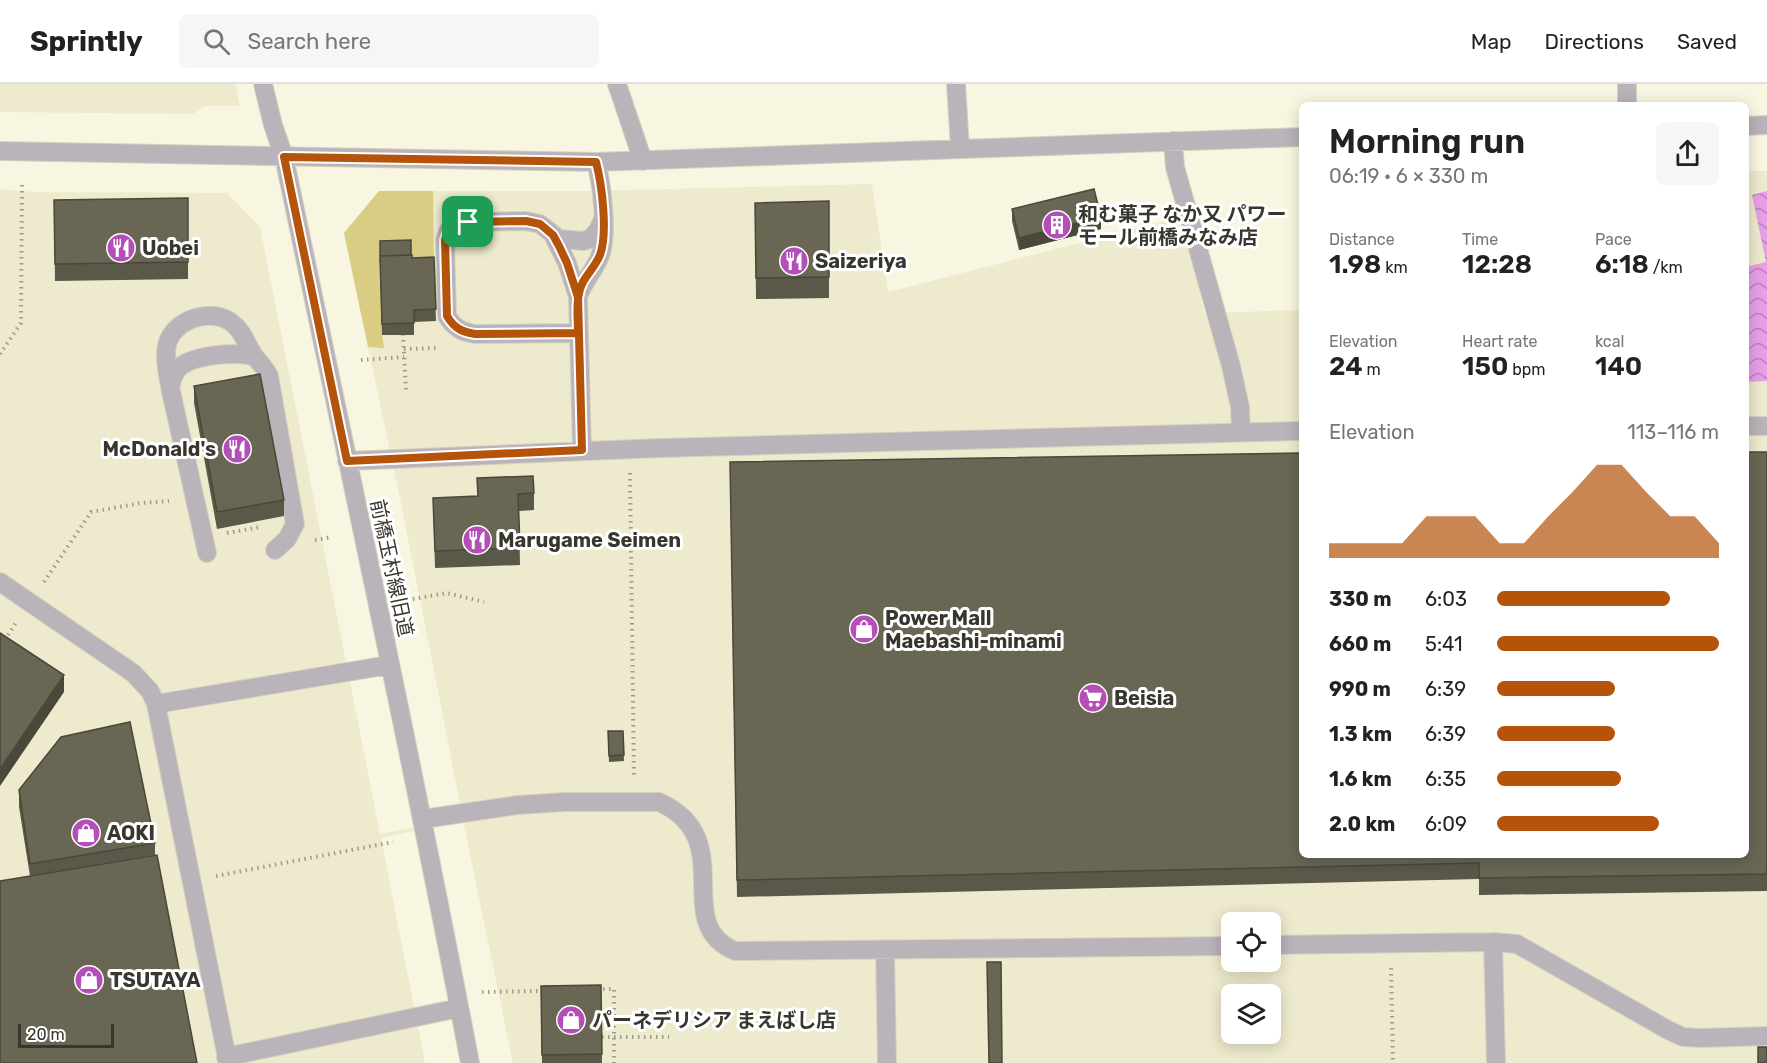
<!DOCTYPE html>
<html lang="en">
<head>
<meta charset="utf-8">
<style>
  :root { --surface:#fff; --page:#f6f6f6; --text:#222; --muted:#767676; --line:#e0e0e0; --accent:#b45309 }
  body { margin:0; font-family:Rubik,"Noto Sans JP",sans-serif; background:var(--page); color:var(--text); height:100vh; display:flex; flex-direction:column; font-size:22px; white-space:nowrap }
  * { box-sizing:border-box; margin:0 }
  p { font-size:20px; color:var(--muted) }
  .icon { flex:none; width:33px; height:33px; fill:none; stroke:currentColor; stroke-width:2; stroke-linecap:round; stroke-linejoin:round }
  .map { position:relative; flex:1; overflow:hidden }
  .details { position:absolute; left:1299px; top:18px; width:450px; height:756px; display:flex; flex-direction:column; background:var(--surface); border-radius:9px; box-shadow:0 3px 15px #0003 }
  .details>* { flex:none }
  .controls { position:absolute; left:1221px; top:828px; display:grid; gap:12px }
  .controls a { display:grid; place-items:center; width:60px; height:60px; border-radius:9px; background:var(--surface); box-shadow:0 3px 15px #0003; font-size:30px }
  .scale { position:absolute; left:18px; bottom:15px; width:96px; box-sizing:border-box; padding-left:6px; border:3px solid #38372f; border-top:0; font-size:16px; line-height:21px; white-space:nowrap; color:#38372f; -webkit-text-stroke:4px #fff; paint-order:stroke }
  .pin { position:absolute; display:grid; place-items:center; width:51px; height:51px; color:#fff; margin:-26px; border-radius:12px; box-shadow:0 3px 9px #0006 }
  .round { display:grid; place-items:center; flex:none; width:63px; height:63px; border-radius:9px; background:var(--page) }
  .summary { display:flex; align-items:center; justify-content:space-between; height:102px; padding:0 30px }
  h1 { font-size:33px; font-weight:600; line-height:45px }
  .figures { display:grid; grid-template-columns:repeat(3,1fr); gap:9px; height:102px; padding:6px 30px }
  .figures div { display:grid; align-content:center }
  .figures b { font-size:26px; font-weight:600 }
  .figures small { font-size:16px; font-weight:400 }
  .figures p { font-size:16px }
  .chart { height:168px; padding:12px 30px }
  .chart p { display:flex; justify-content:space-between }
  .chart svg { width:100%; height:108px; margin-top:6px; fill:var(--accent); opacity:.7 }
  ul { padding:0 30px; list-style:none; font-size:20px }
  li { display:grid; grid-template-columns:96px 72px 1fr; align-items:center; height:45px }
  li i { height:15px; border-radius:8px; background:var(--accent) }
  header { display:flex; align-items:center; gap:36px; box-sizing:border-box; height:84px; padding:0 30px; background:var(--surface); border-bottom:2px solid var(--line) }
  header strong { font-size:28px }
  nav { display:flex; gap:33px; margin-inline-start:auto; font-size:21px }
  .search { width:420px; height:54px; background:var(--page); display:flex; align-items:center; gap:15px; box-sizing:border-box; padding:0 21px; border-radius:9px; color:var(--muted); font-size:22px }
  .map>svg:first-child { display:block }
  .built { fill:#eeeacd; fill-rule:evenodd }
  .grass { fill:#d9cd84 }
  .water { fill:url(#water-waves) }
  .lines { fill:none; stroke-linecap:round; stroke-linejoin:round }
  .minor-casing { stroke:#d5d3c0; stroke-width:20 }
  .path { stroke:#9d9b8c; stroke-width:4; stroke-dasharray:1.5 4.5; stroke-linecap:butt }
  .minor { stroke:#bab3ba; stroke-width:18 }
  .wall { fill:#5a5848 }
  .shaded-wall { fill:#4a473b }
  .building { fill:#696654; stroke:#4a473b; stroke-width:1.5 }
  .route-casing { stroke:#fff; stroke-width:12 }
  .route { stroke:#b45309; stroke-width:8 }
  .labels { text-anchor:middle; stroke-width:6; stroke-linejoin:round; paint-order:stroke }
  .poi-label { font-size:20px; font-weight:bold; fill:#38372f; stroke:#fff; text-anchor:start }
  .street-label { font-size:20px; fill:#38372f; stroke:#fff }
</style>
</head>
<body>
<header>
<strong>Sprintly</strong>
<div class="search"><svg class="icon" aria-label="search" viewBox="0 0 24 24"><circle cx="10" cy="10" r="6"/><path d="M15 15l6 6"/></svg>Search here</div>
<nav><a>Map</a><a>Directions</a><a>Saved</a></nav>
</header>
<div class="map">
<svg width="1767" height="979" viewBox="0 0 1767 979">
  <defs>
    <pattern id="water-waves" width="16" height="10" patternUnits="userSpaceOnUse" patternTransform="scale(1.5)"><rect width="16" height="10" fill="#e79fe7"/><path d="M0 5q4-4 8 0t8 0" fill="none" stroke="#bc82bc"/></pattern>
  </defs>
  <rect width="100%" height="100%" fill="#f8f5e0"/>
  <!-- built -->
  <path class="built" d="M0,0H235L240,22H204L193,30L0,28Z
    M1746,87H1767V979H513L463,736L381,754L425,979H0V105L33,108L227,109L260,143L380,750L463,734L401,419L344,149L379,107H585L872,100L888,208L1185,132L1204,229L1302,226V771H1746ZM1232,838H1270V878H1232ZM1232,910H1270V950H1232Z"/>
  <!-- grass -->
  <path class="grass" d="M379,107H433L434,185L380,163L382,251L384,264L368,263L344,149Z"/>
  <!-- water -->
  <path class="water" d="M1767,107V297L1746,298V183L1766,178L1752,111Z"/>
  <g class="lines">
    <!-- minor casing -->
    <g class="minor-casing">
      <path id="minor" d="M263,0L273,41L284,73C347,375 412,676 470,979
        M617,0L643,77
        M956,0L960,64
        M1627,0V21
        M1746,42L1767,41
        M1173,57L1175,83L1231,282L1240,323L1241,348
        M0,67L596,78L1302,53
        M553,151L567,179L578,213
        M578,249L475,250C462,248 454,244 447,232L445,156L448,147L467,138L526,137L540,140L559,155L584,157L591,154L598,146L603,135
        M170,303C172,296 174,287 181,282C196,271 236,267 255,273
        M1746,342H1767
        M582,366L578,213C583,198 594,187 600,172C608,150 602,101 596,78
        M347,377L661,364L1302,347
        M207,469L170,303C168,290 164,275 167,261C173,235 212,223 232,239C242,246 246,259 253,270C258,278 265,283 269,292L295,440L287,455L275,466
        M0,498L133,589L150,607L156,620L228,979
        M156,620L389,581
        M423,735L518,721L565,718H659C741,755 669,839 735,867L1232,862
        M1493,858L1496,979
        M1270,861L1493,858L1517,860L1668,946L1683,953L1702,954L1767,952
        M885,866L887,979
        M226,973L459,924"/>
    </g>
    <!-- path -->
    <path class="path" d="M403,250L406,307
      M404,265L440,264
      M0,270L21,239L22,99
      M361,276L404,273
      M630,389L634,694
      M227,449L261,443
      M315,456L332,453
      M44,498L91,428L141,419L169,417
      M407,516L447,509L484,518
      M8,551L16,539
      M216,792L393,758
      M1391,884L1393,979
      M597,905H614V979
      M482,908L544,907
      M602,953H669"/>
    <!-- minor -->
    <use href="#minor" class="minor"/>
  </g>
  <!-- wall -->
  <path class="wall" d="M188,114V195L55,197L54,116Z
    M829,117V214L756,215L755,119Z
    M1012,125L1101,145L1019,166L1012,137Z
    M434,173L436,237L414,238V251H382L380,184L412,174Z
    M194,302L284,416V432L217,445L194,319Z
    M1767,368V807L1479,811V795L737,813L730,378L1302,771Z
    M477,394L534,409V426L519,427L520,481L435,484L433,414L477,412Z
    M608,647H623L624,677L609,678Z
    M19,706L155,759V771L30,792L19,723Z
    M601,901L602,979H542L541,902Z"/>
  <!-- shaded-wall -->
  <path class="shaded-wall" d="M1101,133V145L1019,166V154Z
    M64,591V608L0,702V685Z"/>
  <!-- building -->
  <path class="building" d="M1094,105L1101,133L1019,154L1012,125Z
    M188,114V178L55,180L54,116Z
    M829,117V193L756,194L755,119Z
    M411,156V171L380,172V178V157Z
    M412,171V174L434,173L436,225L414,226V239L382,240L380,172Z
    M260,290L284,416L217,428L194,302Z
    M1746,368H1767V790L1479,794V779L737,796L730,378L1302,369V771H1746Z
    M533,392L534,409L518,410L520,464L435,467L433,414L478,412L477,394Z
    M0,549L64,591L0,685Z
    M130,638L155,759L30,780L19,706L61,653Z
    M608,647H623L624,671L609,672Z
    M157,771L197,979H0V797Z
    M987,878H1001L1002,979H989Z
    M601,901L602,970L542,971L541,902Z
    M1758,963H1767V979H1758Z"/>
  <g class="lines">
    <!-- route casing -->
    <g class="route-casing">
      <path id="route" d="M468,138L526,137L540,140L553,151L559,162L567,179L578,213L582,366L347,377L284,73L596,78C602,101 608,149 600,171C596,181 588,189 583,198C575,213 578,233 578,249L475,250C462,248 454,244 447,232L445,156L448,147L468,138"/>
    </g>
    <!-- route -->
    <use href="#route" class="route"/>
  </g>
  <!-- icons -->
  <defs>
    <g id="building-disc" transform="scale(1.5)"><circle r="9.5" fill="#b34fb6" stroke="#fff"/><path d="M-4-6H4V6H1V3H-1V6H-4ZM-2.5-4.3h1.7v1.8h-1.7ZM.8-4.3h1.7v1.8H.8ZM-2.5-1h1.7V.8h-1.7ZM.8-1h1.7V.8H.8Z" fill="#fff"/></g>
    <g id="restaurant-disc" transform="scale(1.5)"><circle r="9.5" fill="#b34fb6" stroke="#fff"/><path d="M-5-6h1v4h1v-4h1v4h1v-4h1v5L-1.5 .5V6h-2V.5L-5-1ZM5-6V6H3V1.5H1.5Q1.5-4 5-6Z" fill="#fff"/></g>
    <g id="shop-disc" transform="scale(1.5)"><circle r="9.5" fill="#b34fb6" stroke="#fff"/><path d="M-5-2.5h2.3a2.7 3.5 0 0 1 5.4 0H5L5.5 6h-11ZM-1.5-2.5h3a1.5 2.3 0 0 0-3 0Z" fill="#fff"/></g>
    <g id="supermarket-disc" transform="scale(1.5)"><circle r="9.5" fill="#b34fb6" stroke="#fff"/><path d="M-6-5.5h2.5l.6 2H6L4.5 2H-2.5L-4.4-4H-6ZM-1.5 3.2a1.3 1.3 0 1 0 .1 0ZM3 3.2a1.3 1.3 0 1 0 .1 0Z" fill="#fff"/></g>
  </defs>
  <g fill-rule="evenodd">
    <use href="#building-disc" x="1057" y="141"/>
    <use href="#restaurant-disc" x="121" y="164"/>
    <use href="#restaurant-disc" x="794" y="177"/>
    <use href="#restaurant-disc" x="237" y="365"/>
    <use href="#restaurant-disc" x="477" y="456"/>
    <use href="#shop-disc" x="864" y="545"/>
    <use href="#supermarket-disc" x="1093" y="614"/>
    <use href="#shop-disc" x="86" y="749"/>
    <use href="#shop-disc" x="89" y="896"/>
    <use href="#shop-disc" x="571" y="936"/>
  </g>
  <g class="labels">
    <!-- poi labels -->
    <g class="poi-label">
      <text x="1078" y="137">和む菓子 なか又 パワー<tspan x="1078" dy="23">モール前橋みなみ店</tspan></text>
      <text x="142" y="171">Uobei</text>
      <text x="815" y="184">Saizeriya</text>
      <text x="216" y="372" text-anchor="end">McDonald's</text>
      <text x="498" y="463">Marugame Seimen</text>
      <text x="885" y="541">Power Mall<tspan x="885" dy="23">Maebashi-minami</tspan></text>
      <text x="1114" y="621">Beisia</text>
      <text x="107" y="756">AOKI</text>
      <text x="110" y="903">TSUTAYA</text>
      <text x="592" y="943">パーネデリシア まえばし店</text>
    </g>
    <!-- street labels -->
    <g class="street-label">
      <text transform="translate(392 484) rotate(78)" y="7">前橋玉村線旧道</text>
    </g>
  </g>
</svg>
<div class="controls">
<a><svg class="icon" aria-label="locate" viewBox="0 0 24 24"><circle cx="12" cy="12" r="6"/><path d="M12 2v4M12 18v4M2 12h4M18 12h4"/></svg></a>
<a><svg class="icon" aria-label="layers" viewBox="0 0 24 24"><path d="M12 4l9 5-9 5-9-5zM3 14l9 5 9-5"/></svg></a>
</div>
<div class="scale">20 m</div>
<div class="pin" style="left:468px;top:138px;background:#1e9e55"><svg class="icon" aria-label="arrive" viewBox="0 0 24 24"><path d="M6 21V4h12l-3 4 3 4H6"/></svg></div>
<section class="details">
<div class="summary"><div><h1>Morning run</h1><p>06:19 · 6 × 330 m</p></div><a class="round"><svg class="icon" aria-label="share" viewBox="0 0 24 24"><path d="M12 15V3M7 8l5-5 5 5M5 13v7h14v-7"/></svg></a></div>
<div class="figures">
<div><p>Distance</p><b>1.98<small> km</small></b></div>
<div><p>Time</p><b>12:28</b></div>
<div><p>Pace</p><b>6:18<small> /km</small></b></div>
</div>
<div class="figures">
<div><p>Elevation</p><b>24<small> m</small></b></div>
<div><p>Heart rate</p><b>150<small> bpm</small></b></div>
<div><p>kcal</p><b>140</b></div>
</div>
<div class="chart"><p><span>Elevation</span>113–116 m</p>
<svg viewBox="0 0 160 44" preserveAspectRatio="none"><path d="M0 44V38L10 38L20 38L30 38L40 27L50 27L60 27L70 38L80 38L90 27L100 17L110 6L120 6L130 17L140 27L150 27L160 38V44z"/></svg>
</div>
<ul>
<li><b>330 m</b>6:03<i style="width:78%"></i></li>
<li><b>660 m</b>5:41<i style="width:100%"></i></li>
<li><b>990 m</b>6:39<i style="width:53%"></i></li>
<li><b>1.3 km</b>6:39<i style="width:53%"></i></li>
<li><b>1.6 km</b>6:35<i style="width:56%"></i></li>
<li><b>2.0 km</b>6:09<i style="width:73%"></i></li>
</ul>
</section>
</div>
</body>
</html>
